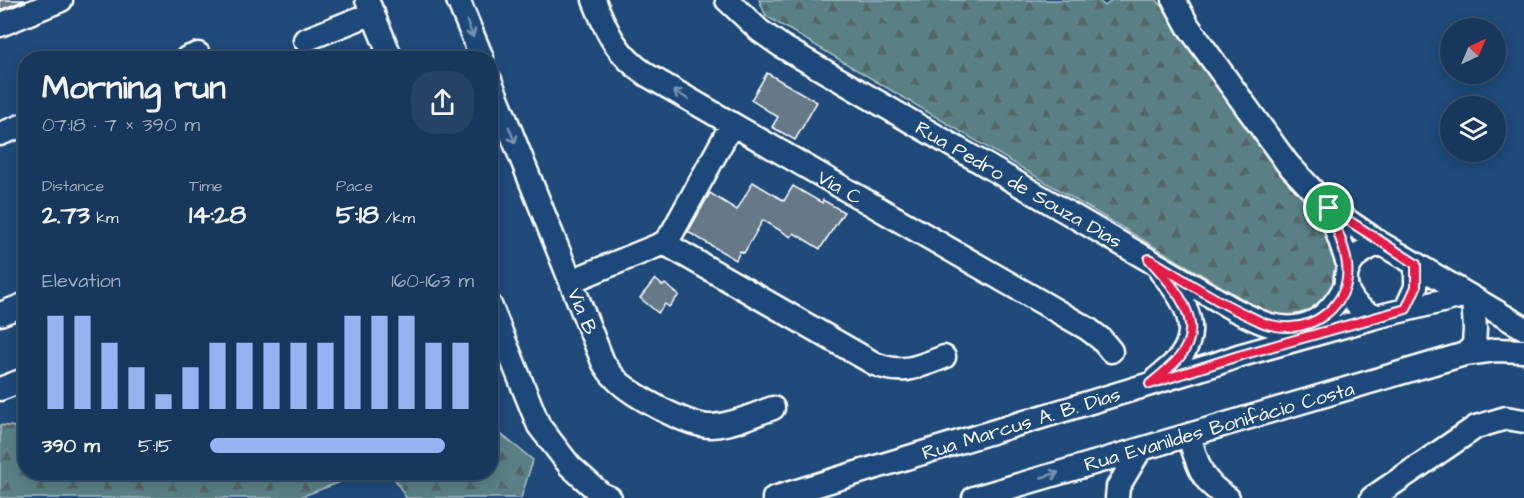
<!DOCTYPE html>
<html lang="en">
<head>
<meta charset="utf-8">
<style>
  :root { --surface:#17385c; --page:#244365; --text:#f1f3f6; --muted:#9eacbb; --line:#365272; --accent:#95b2f1 }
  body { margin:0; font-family:"Architects Daughter",sans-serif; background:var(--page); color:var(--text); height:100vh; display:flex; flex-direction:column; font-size:22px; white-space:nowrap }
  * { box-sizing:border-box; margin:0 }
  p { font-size:20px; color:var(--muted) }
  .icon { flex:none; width:33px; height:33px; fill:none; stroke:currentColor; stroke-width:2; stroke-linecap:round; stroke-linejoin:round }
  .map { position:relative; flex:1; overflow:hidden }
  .drawer { position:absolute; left:18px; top:51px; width:480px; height:429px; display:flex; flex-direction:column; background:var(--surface); border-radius:24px; box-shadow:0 3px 15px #0003,0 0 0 2px var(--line) }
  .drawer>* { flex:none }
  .needle { width:39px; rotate:44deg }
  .buttons { position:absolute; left:1440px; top:18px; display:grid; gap:12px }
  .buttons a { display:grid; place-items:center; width:66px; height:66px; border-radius:50%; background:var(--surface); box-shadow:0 3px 15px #0003,0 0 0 2px var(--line); font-size:30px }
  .pin { position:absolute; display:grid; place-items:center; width:51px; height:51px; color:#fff; margin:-26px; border:3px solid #fff; border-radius:50%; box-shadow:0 2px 6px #0007 }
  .round { display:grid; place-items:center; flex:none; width:63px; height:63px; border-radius:24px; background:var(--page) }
  .head { display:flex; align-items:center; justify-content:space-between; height:102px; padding:0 24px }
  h1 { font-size:33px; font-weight:700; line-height:45px }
  .stats { display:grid; grid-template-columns:repeat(3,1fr); gap:9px; height:102px; padding:6px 24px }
  .stats div { display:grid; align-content:center }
  .stats b { font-size:26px; font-weight:700 }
  .stats small { font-size:16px; font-weight:400 }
  .stats p { font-size:16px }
  .chart { height:168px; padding:12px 24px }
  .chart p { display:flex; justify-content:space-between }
  .chart svg { width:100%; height:108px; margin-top:6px; stroke:var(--accent); stroke-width:6 }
  ul { padding:0 24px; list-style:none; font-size:20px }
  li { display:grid; grid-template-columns:96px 72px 1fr; align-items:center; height:45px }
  li i { height:15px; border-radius:8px; background:var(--accent) }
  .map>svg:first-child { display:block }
  .forest { fill:url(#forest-firs); stroke:#acc0c2; stroke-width:1.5 }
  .building { fill:#667987; stroke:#fff; stroke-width:1.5 }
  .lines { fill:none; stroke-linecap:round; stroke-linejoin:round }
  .minor-casing { stroke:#fff; stroke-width:27 }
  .minor { stroke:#1f4a7a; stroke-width:22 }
  .oneway { stroke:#7992af }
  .route-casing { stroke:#fff; stroke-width:12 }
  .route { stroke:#e11d48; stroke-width:8 }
  .labels { text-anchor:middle; stroke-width:4.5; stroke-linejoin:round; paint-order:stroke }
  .street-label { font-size:20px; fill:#fff; stroke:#1f4a7a }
</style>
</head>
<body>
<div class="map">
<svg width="1524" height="498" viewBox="0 0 1524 498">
  <defs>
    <pattern id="forest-firs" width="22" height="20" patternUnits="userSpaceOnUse" patternTransform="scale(1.5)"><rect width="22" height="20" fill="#5a8085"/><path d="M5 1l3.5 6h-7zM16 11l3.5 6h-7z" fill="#536668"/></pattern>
  </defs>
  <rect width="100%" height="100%" fill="#1f4a7a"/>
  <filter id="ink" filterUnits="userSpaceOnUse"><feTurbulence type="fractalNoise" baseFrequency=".0167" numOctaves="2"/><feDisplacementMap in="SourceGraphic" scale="12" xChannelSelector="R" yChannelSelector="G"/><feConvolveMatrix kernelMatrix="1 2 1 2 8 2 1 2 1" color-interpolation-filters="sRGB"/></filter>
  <g filter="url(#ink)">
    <!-- forest -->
    <path class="forest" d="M759,0H1098L1105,6L1112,0H1157L1328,226L1338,262L1334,289L1308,317H1273L766,16Z
      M0,425L25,428L26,472L364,473L298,498H0Z
      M491,426L533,460L521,498H406L391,473L490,472Z"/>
    <!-- building -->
    <path class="building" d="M0,0H25L0,10Z
      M767,73L817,102L795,140L772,127L778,117L751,100Z
      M753,182L784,201L793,186L822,203L823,200L844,212L820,249L794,233L791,237L763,220L744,253L740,251L736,260L688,232L710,193L737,210Z
      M655,279L663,286L665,284L679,295L669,307L665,304L658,313L640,298Z"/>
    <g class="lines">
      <!-- minor casing -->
      <g class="minor-casing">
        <path id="minor" d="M367,0L391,58
          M458,0L482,58
          M594,0C607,33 617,55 647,75L1088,329L1101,339L1111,351
          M727,0L760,31L783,47L1235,310C1246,315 1258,322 1270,325C1307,334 1330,317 1346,285
          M1174,0L1188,26L1287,163L1329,208L1380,243L1524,328
          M0,25L61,0
          M305,40L373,13
          M187,58L198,54
          M490,80L603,362C606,367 610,373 614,377C628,394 689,427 711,426C732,425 753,415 773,408
          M0,134L26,124
          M1329,208L1349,267
          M664,243L875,364C902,375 918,367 944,357
          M571,281L664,243L672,233L732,124
          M490,305L539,426L570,466L601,494L610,498
          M1406,309L1416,287V264
          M0,314L26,304
          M1376,317C1351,308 1334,280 1356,257C1362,250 1372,247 1380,243
          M1465,354L1474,345L1475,329L1473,299
          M1156,379C1164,372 1174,365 1181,356C1203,326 1181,295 1161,272
          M0,389L26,379
          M1189,436C1198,466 1201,481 1228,498
          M774,498L1213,365L1238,356L1376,317L1467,295
          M974,498L1465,354L1496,350L1524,351
          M1117,498L1118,487L1140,450
          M1372,498L1476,427L1506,418L1524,421"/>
      </g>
      <!-- minor -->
      <use href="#minor" class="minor"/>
    </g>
    <!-- one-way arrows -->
    <defs><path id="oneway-shaft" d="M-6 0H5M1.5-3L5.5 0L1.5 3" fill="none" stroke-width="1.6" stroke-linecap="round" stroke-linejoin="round" transform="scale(1.5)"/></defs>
    <g class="oneway">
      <use href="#oneway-shaft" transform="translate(470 29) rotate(68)"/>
      <use href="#oneway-shaft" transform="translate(681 95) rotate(-150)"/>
      <use href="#oneway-shaft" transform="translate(512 135) rotate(68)"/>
      <use href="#oneway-shaft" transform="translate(1050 475) rotate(-16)"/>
    </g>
  </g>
  <g class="lines" filter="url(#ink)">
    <!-- route casing -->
    <g class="route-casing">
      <path id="route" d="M1329,208L1416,264V287L1406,309L1238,356L1150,384C1160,376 1170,368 1178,359C1210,323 1172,285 1149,259C1182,278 1214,301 1249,316C1256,319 1263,324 1271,325C1291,330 1311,326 1327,313C1364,281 1342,246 1329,208Z"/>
    </g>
    <!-- route -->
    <use href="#route" class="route"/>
  </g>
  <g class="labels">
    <!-- street labels -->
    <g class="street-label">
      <text transform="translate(1019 184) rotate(30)" y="7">Rua Pedro de Souza Dias</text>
      <text transform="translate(840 187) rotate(30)" y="7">Via C</text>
      <text transform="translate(583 311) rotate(68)" y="7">Via B</text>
      <text transform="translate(1021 423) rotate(-17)" y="7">Rua Marcus A. B. Dias</text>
      <text transform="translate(1219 426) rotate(-16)" y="7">Rua Evanildes Bonifácio Costa</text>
    </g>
  </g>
</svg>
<div class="buttons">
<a><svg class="needle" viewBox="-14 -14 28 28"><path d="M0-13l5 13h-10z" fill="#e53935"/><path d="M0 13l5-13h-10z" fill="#9eacbb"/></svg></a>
<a><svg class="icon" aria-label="layers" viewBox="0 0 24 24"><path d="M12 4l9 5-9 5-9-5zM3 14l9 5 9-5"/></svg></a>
</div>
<div class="pin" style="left:1329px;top:208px;background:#1e9e55"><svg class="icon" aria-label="arrive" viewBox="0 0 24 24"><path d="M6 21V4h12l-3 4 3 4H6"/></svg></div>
<section class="drawer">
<div class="head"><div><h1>Morning run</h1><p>07:18 · 7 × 390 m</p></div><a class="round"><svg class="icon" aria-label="share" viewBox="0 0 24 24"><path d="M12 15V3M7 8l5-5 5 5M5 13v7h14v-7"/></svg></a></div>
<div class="stats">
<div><p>Distance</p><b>2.73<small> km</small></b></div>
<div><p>Time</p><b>14:28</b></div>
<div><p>Pace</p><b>5:18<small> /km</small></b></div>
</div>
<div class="chart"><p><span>Elevation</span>160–163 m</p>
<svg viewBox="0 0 160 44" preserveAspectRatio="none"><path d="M5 44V6M15 44V6M25 44V17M35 44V27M45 44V38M55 44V27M65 44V17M75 44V17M85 44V17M95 44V17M105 44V17M115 44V6M125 44V6M135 44V6M145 44V17M155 44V17"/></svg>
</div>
<ul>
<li><b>390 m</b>5:15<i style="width:89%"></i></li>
</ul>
</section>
</div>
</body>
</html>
